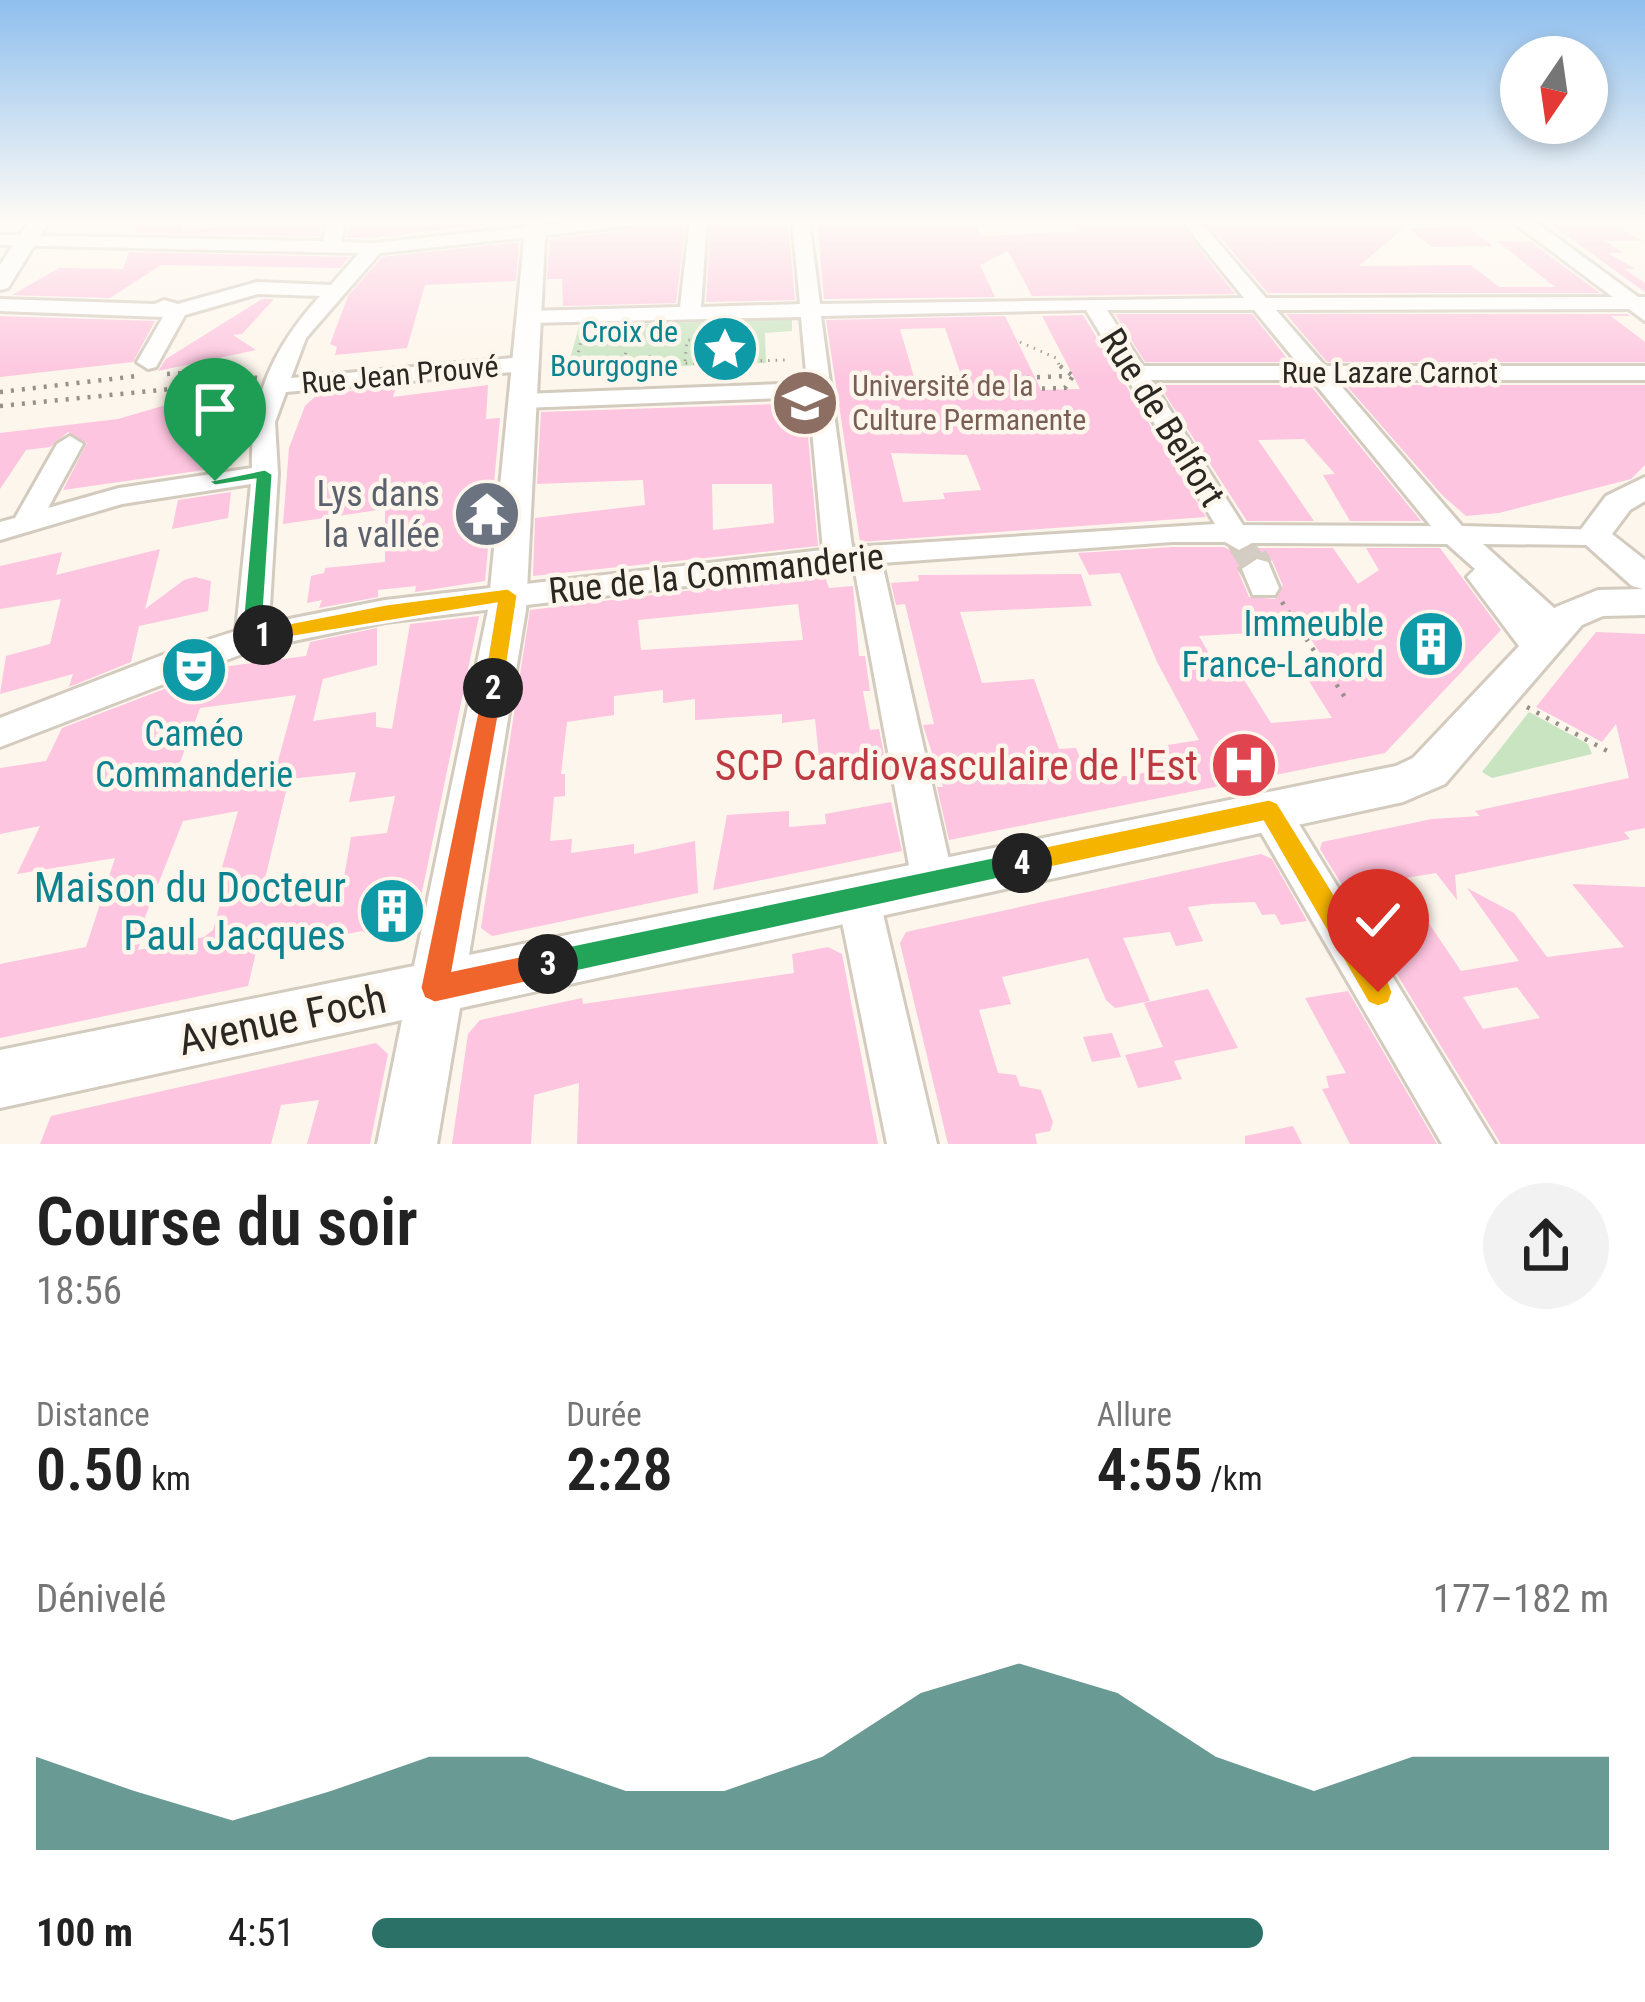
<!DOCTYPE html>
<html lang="fr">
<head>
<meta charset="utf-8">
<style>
  :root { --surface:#fff; --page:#f2f2f2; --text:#222; --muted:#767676; --accent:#2b7167 }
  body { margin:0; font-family:"Roboto Condensed",sans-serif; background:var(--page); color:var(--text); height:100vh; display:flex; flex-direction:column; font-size:45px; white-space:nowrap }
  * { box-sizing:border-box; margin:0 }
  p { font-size:39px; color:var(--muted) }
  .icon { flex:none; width:66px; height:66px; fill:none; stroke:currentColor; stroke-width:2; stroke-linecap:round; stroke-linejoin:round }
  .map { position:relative; height:1144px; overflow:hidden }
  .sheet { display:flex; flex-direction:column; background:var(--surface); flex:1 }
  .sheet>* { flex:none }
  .needle { width:78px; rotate:193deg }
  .buttons { position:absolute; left:1500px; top:36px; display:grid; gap:24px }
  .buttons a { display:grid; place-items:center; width:108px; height:108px; border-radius:50%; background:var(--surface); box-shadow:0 6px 18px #0003; font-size:60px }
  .pin { position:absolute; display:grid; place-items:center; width:102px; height:102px; color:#fff; margin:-123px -51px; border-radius:50% 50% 50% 0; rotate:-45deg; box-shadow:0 0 12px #0007 }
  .pin .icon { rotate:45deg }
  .km { position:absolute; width:60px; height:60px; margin:-30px; border-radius:50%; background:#222; color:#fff; font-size:33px; line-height:60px; text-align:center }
  .round { display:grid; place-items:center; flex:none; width:126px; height:126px; border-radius:63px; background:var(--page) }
  .overview { display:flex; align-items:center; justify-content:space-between; height:204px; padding:0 36px }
  h1 { font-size:66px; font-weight:600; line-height:90px }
  .figures { display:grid; grid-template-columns:repeat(3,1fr); gap:18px; height:204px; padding:12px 36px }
  .figures div { display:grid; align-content:center }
  .figures b { font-size:60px; font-weight:600 }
  .figures small { font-size:33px; font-weight:400 }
  .figures p { font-size:33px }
  .chart { height:336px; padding:24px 36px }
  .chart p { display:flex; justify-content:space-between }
  .chart svg { width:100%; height:216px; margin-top:12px; fill:var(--accent); opacity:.7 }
  ul { padding:0 36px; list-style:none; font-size:39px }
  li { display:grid; grid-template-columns:192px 144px 1fr; align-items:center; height:90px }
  li i { height:30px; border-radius:15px; background:var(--accent) }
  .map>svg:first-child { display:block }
  .green { fill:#c9e4c1 }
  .building { fill:#fdc5df; fill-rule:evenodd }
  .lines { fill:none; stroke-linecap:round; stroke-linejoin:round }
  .minor-tunnel-far1 { stroke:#d3cdc4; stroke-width:26; stroke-dasharray:26 14; stroke-linecap:butt }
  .minor-tunnel { stroke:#d3cdc4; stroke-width:34; stroke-dasharray:34 16; stroke-linecap:butt }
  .minor-casing { stroke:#d4cbbf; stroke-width:6 }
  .major-casing { stroke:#d4cbbf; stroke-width:6 }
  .path-far1 { stroke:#959089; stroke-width:3; stroke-dasharray:1.5 6; stroke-linecap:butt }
  .path { stroke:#959089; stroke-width:4.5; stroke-dasharray:3 8; stroke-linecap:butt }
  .minor { fill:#fff; fill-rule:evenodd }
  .major { fill:#fff; fill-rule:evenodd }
  .split-1 { fill:#22a559; stroke:#fff; stroke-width:3 }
  .split-2 { fill:#f5b400; stroke:#fff; stroke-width:3 }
  .split-3 { fill:#f0652b; stroke:#fff; stroke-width:3 }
  .split-4 { fill:#22a559; stroke:#fff; stroke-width:3 }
  .split-5 { fill:#f5b400; stroke:#fff; stroke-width:3 }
  .labels { text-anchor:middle; stroke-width:9; stroke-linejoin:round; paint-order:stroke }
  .far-culture-label { font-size:30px; fill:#0d838f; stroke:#fdf6ec; text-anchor:end }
  .far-street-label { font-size:30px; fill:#2b2823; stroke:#fdf6ec }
  .far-education-label { font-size:30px; fill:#785e54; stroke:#fdf6ec; text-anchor:start }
  .street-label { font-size:36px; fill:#2b2823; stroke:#fdf6ec }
  .worship-label { font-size:36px; fill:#5b616d; stroke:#fdf6ec; text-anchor:end }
  .culture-label { font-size:36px; fill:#0d838f; stroke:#fdf6ec; text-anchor:end }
  .near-health-label { font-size:42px; fill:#be3a42; stroke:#fdf6ec; text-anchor:end }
  .near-culture-label { font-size:42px; fill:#0d838f; stroke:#fdf6ec; text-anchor:end }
  .near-street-label { font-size:42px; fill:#2b2823; stroke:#fdf6ec }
</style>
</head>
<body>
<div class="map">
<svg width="1645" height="1144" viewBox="0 0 1645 1144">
  <rect width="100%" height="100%" fill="#fdf6ec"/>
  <!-- green -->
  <path class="green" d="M792,319V331L765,333L766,363L567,370L579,326Z
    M1529,712L1588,744L1592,754L1492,778L1482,772Z"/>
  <!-- building -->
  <path class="building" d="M139,220H161L160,225L184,222L182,231L239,225L240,220H322L319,236L135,233Z
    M349,220L389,224L522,220L374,238H346Z
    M652,220H686L676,303L563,306L562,279H547L550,239L639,229Z
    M711,220L788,221L795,300L706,302Z
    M817,220H824V227H870L868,220H973L981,236L1080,231L1072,220H1177L1235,294L1032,296L1008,251L980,265L995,297L824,299Z
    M1205,220L1297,223L1301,227H1405L1359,266L1471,265L1499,287H1555L1497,241L1531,242L1600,293H1268Z
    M1607,220L1643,241H1605L1624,253H1608L1635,269H1624L1645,283V292L1546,221Z
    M1468,227L1493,246L1432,247L1408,228Z
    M519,242L516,281L425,285L407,348L335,355L337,347L330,344L348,296L382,257Z
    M129,252L349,257L340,268L161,265L110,298L12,295L59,268L123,269Z
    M262,299H274L242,334L233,335L256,350L158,371L166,359Z
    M1115,314H1252L1290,362H1145Z
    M1286,314H1628L1630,316H1611L1645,342V362H1327Z
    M1083,315L1206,517L860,542L826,320L1005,316L1041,390L1080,389L1042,316ZM945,328L961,375L914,377L900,329ZM891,453L967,455L981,490L943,493L945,499L903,502Z
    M0,316L155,321L133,362L0,377Z
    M488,385L486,419L500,418L485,581L415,592L416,586L378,590V597L319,608L322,600L307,603L311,576L324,573L325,568L385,562V509L283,524L289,448L305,406L318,394L396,387L393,397Z
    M1159,385H1310L1421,521H1350L1323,475L1335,474L1304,439L1258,440L1314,521H1247Z
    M1346,385H1645V465L1631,479L1499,513L1466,516L1442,495Z
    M223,396L237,398L225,429L235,445L232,466L63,490L87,443L68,432L50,447L26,450L0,489V433L118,419L183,400Z
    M805,403L818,546L533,576L535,518L645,505L643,480L537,484L541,412ZM712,484H772L774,523L713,530Z
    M231,492L228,518L172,529L178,500Z
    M1172,547H1224L1237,554L1253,548H1333L1358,584L1379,570L1366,548H1440L1501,630L1385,753L949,840L937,787H943L923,725L934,724L905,604L896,605L891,583L919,581L918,575L1081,574L1092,606L960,612L982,683L1034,679L1059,749L1076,748L1079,756L1104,754L1113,778L1155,771L1146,756L1169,749L1168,745L1199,740L1157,662L1120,573L1089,575L1078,553ZM1258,555L1272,560L1283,586L1275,599L1249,597L1238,571ZM1305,630L1333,673L1305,675L1332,718L1271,723L1244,680L1225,682L1199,636Z
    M160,549L145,609L184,580L195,577L211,581L208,611L139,626L131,662L69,687L73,674L0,694L6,656L50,644L61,599L0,609V566L62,552L56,575Z
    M824,574L829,588L853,586L859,656H865L870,691H863L870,730L879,729L885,760L820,767L815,719L782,723V714L695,720V699L663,703V690L614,696V715L567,722L561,774H565V796L554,797L550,841L572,839L571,853L634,844V854L695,841L698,893L492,936L481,928L530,610ZM798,604L803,640L641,650L638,620Z
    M479,616L416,921L398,924L396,937L378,940L362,931L256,952L248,986L0,1038V964L86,947L115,858L17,874L40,826L0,834V768L46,761L62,728L222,667L306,656L310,642L377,628V665L323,679L313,721L376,712V727L392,729L410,624ZM296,695L278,761L174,779L200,708ZM356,772L349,802L395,796L387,833L351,837L344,877L262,891L289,779ZM238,811L217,885L226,882L213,930L204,937L138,950L140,944L134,945L183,821Z
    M1596,632L1645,634V828L1624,832L1630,839L1455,875L1457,900L1436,873L1399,879L1461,971L1519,961L1467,888L1514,913L1547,957L1624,947L1572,884L1645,887V1144H1501L1320,849L1322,842L1432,819L1480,816L1475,811L1629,778L1616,724L1602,742L1536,707ZM1517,987L1540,1018L1483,1029L1463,997Z
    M891,802L902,851L713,890L727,815L789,811V827L826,824L825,814Z
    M1261,854L1272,859L1307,921L1281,925L1275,914L1262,915L1255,902L1211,904L1188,907L1203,941L1176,946L1170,932L1123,938L1150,1001L1115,1008L1106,1000L1088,958L1002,977L1011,1004L979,1010L998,1073L1016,1075L1020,1086L1041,1090L1053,1122L1050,1131L1035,1134L1037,1144H948L900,943L906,932Z
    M828,947L842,954L878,1144H577L579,1083L534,1095L531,1144H452L468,1034L480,1020L582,998L583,1004L794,973L792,954Z
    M1208,989L1238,1048L1174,1061L1182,1079L1138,1088L1125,1055L1163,1047L1144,1003Z
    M1348,991L1437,1144H1350L1322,1089L1329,1088L1326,1076L1346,1073L1305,998Z
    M1112,1033L1121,1057L1092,1062L1083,1037Z
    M376,1043L388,1054L370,1144H307L319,1100L281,1105L271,1144H40L51,1116Z
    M1293,1126L1302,1144H1245V1136Z"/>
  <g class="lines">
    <!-- minor-tunnel-far1 -->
    <path class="minor-tunnel-far1" d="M1239,541L1252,562"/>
    <!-- minor-tunnel -->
    <path class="minor-tunnel" d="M1251,559L1257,569"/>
    <!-- minor casing -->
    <g class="minor-casing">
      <path id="minor" d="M327,220H345L341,242L374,243L593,220H648L639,225L380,253L306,338L291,378L524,357L535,364L524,371L286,392L275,422L278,474L269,623L385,600L823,550L809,397L522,408L510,401L522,394L807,383L801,317L527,323L517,317L527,311L680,307L690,220H707L701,307L800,304L792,220H809L820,304L1244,298L1181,220H1199L1266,298L1645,297V309L1276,310L1325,366H1645V380H1336L1462,526L1603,530L1607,536L1603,542L1593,545L1483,544L1573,625L1568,633L1557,636L1541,629L1553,646L1549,654H1525L1467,577L1475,569L1447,544L1252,543L1239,550L1225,542H1172L882,563L954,882L948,895L933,901L918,895L912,882L854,566L385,622L255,649L0,747V718L173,651L236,631L251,484L122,504L0,540V522L15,518L57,444L70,436L83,444L48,508L119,488L252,468C250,398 273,348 320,296L258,294L185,315L156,367L148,369L137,362L163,317L0,311V299L155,304L164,300L178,304L257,282L331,285L359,253L0,245V235L323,241ZM1086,310L1215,524L852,547L821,316ZM1107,310H1254L1300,366H1143ZM1151,380H1312L1431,526L1243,525Z
        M1257,559L1268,562L1279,588L1275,595H1253L1242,569Z
        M1269,794L1283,798L1495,1144H1442L1255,822L1250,810L1255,798Z
        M858,878L873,884L879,897L937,1144H887L837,897L843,884Z"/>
    </g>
    <!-- major casing -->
    <g class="major-casing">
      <path id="major" d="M30,220H50L8,288L0,290V265Z
        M526,220H546L526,610L469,955L1396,766L1413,758L1556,607L1598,590L1643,589L1632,586L1576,536L1606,496L1645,477V501L1630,510L1612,534L1645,560V615L1603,616L1582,625L1445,784L1403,802L460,1008L437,1144H377L402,1020L0,1108V1050L414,966L488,610Z
        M1510,220H1533L1645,302V321Z"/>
    </g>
    <!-- path-far1 -->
    <path class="path-far1" d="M582,336L575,367L786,360
      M1020,342L1056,358L1061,369
      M685,361L687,340L732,339
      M731,362L732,338
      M649,364L651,349
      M623,369L626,350"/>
    <!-- path -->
    <path class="path" d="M575,366H613
      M1060,366L1073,376
      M167,374L222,371L257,378
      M621,378L623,366
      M1015,378L1069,376
      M1020,389L1065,388L1073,376
      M0,392L137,376
      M0,406L251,381
      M1282,602L1348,702
      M1527,707L1609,752"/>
    <!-- minor -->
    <use href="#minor" class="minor"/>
    <!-- major -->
    <use href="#major" class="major"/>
  </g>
  <!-- sky -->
  <linearGradient id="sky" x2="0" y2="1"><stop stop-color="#8fbfee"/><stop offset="0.58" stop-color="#fefbf6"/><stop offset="1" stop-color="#fefbf6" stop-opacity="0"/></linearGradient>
  <rect width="1645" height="380" fill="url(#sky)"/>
  <!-- split-1 -->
  <path class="split-1" d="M265,469L273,474L263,628L273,635L252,645L241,638L255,480L215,486L207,481Z"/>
  <!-- split-2 -->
  <path class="split-2" d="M508,588L518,595L504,688L493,696L482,688L496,604L263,642L252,635L263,628L386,604Z"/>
  <!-- split-3 -->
  <path class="split-3" d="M493,680L504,688L453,970L548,950L559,954L563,964L559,974L548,978L435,1003L424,998L420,988L482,688Z"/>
  <!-- split-4 -->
  <path class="split-4" d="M1022,851L1032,854L1036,863L1032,871L1022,874L548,978L538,974L534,964L538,954L548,950Z"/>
  <!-- split-5 -->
  <path class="split-5" d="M1269,799L1278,803L1389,982L1393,992L1389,1003L1378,1007L1368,1003L1263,822L1022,874L1013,871L1009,863L1013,854L1022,851Z"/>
  <!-- icons -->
  <defs>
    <g id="sight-disc" transform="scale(3.45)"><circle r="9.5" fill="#0f9aa8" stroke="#fdf6ec"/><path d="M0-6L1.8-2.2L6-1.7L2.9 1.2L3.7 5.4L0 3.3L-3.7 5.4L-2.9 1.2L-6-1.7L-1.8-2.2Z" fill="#fff"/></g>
    <g id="university-disc" transform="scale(3.45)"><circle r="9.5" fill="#8d6e63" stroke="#fdf6ec"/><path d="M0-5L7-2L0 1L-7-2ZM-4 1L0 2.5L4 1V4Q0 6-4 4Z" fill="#fff"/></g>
    <g id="temple-disc" transform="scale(3.45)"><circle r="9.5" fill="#6b7280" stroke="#fdf6ec"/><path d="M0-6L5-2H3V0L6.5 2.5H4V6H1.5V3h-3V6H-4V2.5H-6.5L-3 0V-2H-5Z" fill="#fff"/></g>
    <g id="building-disc" transform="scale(3.45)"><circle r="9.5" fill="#0f9aa8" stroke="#fdf6ec"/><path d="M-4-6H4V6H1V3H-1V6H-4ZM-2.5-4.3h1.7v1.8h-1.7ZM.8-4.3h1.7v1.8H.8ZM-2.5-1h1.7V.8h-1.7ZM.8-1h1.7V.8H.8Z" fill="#fff"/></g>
    <g id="theatre-disc" transform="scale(3.45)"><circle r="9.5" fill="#0f9aa8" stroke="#fdf6ec"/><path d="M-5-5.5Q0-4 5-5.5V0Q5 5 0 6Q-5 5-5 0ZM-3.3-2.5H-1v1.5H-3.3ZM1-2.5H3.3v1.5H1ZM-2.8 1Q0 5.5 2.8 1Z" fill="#fff"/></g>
    <g id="hospital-disc" transform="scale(3.45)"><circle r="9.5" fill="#e0444e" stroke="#fdf6ec"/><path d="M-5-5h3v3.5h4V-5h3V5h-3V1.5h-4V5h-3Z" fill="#fff"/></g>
  </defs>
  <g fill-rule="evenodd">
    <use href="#sight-disc" x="725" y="349"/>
    <use href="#university-disc" x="805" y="403"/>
    <use href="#temple-disc" x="487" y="514"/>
    <use href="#building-disc" x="1431" y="644"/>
    <use href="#theatre-disc" x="194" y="670"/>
    <use href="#hospital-disc" x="1244" y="765"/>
    <use href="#building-disc" x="392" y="911"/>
  </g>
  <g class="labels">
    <!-- far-culture labels -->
    <g class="far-culture-label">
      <text x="678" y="342">Croix de<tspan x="678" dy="34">Bourgogne</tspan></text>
    </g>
    <!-- far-street labels -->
    <g class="far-street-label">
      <text x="1390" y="383">Rue Lazare Carnot</text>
      <text transform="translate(400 375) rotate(-5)" y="10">Rue Jean Prouvé</text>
    </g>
    <!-- far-education labels -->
    <g class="far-education-label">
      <text x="852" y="396">Université de la<tspan x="852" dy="34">Culture Permanente</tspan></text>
    </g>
    <!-- street labels -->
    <g class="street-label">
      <text transform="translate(1163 417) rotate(58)" y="13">Rue de Belfort</text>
      <text transform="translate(716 573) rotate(-6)" y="13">Rue de la Commanderie</text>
    </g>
    <!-- worship labels -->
    <g class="worship-label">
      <text x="440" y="506">Lys dans<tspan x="440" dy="41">la vallée</tspan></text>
    </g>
    <!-- culture labels -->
    <g class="culture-label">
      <text x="1384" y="636">Immeuble<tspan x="1384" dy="41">France-Lanord</tspan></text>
      <text x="194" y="746" text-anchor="middle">Caméo<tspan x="194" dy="41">Commanderie</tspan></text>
    </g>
    <!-- near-health labels -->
    <g class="near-health-label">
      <text x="1198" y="780">SCP Cardiovasculaire de l'Est</text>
    </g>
    <!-- near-culture labels -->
    <g class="near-culture-label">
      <text x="346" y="902">Maison du Docteur<tspan x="346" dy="48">Paul Jacques</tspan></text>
    </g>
    <!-- near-street labels -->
    <g class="near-street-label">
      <text transform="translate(282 1019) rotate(-12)" y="15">Avenue Foch</text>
    </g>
  </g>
</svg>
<div class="buttons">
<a><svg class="needle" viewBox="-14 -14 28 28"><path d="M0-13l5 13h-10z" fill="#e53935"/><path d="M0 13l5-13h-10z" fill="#767676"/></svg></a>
</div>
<div class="pin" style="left:215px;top:481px;background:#1e9e55"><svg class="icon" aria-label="arrive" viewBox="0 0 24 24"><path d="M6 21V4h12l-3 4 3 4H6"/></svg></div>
<div class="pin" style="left:1378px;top:992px;background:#d93025"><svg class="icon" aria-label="check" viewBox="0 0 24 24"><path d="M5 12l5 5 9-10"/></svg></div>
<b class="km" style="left:263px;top:635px">1</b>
<b class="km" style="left:493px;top:688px">2</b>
<b class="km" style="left:548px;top:964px">3</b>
<b class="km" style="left:1022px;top:863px">4</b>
</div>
<section class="sheet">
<div class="overview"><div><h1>Course du soir</h1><p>18:56</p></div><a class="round"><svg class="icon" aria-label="share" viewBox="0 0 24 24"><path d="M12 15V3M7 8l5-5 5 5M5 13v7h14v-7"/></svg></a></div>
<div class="figures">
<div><p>Distance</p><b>0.50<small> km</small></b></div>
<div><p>Durée</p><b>2:28</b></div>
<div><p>Allure</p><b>4:55<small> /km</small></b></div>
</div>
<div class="chart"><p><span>Dénivelé</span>177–182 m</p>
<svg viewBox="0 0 160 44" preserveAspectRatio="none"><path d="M0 44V25L10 32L20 38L30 32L40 25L50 25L60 32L70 32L80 25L90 12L100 6L110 12L120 25L130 32L140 25L150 25L160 25V44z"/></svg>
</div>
<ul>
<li><b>100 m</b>4:51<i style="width:72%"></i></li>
</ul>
</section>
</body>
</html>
